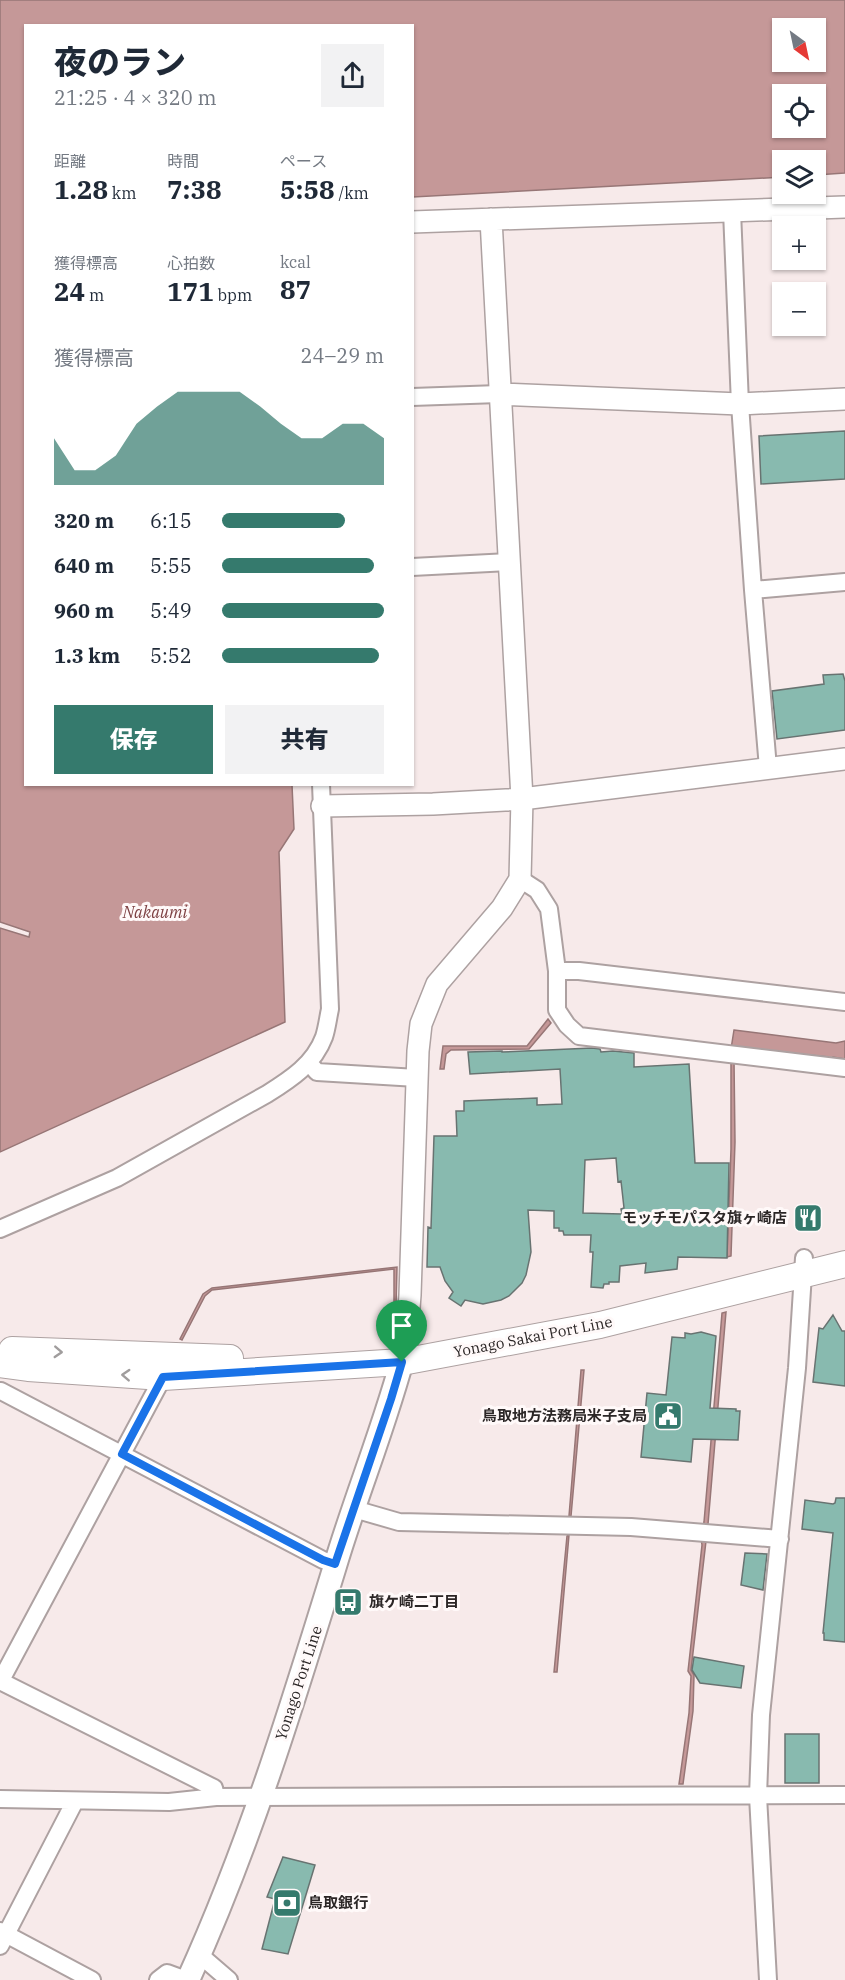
<!DOCTYPE html>
<html lang="ja">
<head>
<meta charset="utf-8">
<style>
  :root { --surface:#fff; --page:#f2f2f3; --text:#1f2937; --muted:#747a83; --accent:#357a6d }
  body { margin:0; font-family:"IBM Plex Serif","Noto Sans JP",serif; background:var(--page); color:var(--text); height:100vh; display:flex; flex-direction:column; font-size:22px; white-space:nowrap }
  * { box-sizing:border-box; margin:0 }
  p { font-size:20px; color:var(--muted) }
  .icon { flex:none; width:33px; height:33px; fill:none; stroke:currentColor; stroke-width:2; stroke-linecap:round; stroke-linejoin:round }
  .map { position:relative; flex:1; overflow:hidden }
  .side { position:absolute; left:24px; top:24px; width:390px; height:762px; display:flex; flex-direction:column; background:var(--surface); border-radius:0px; box-shadow:0 2px 4px #0004 }
  .side>* { flex:none }
  .needle { width:39px; rotate:147deg }
  .tools { position:absolute; left:772px; top:18px; display:grid; gap:12px }
  .tools a { display:grid; place-items:center; width:54px; height:54px; border-radius:0px; background:var(--surface); box-shadow:0 2px 4px #0004; font-size:30px }
  .pin { position:absolute; display:grid; place-items:center; width:51px; height:51px; color:#fff; margin:-62px -26px; border-radius:50% 50% 50% 0; rotate:-45deg; box-shadow:0 0 6px #0007 }
  .pin .icon { rotate:45deg }
  .round { display:grid; place-items:center; flex:none; width:63px; height:63px; border-radius:0px; background:var(--page) }
  .head { display:flex; align-items:center; justify-content:space-between; height:102px; padding:0 30px }
  h1 { font-size:33px; font-weight:800; line-height:45px }
  .metrics { display:grid; grid-template-columns:repeat(3,1fr); gap:9px; height:102px; padding:6px 30px }
  .metrics div { display:grid; align-content:center }
  .metrics b { font-size:26px; font-weight:800 }
  .metrics small { font-size:16px; font-weight:400 }
  .metrics p { font-size:16px }
  .chart { height:168px; padding:12px 30px }
  .chart p { display:flex; justify-content:space-between }
  .chart svg { width:100%; height:108px; margin-top:6px; fill:var(--accent); opacity:.7 }
  .cta { display:flex; gap:12px; margin-top:auto; padding:12px 30px }
  .cta a { flex:1; height:69px; border-radius:0px; background:var(--accent); color:#fff; font-size:24px; font-weight:800; line-height:69px; text-align:center }
  .cta a+a { background:var(--page); color:var(--text) }
  ul { padding:0 30px; list-style:none; font-size:20px }
  li { display:grid; grid-template-columns:96px 72px 1fr; align-items:center; height:45px }
  li i { height:15px; border-radius:8px; background:var(--accent) }
  .map>svg:first-child { display:block }
  .water { fill:#c59898; stroke:#977676; stroke-width:1.5; fill-rule:evenodd }
  .building { fill:#88baaf; stroke:#687371; stroke-width:1.5; fill-rule:evenodd }
  .lines { fill:none; stroke-linecap:round; stroke-linejoin:round }
  .minor-casing { stroke:#ada1a1; stroke-width:20 }
  .tertiary-casing { stroke:#ada1a1; stroke-width:24 }
  .secondary-casing { stroke:#ada1a1; stroke-width:26 }
  .primary-casing { stroke:#ada1a1; stroke-width:28 }
  .minor { stroke:#fff; stroke-width:16 }
  .tertiary { stroke:#fff; stroke-width:21 }
  .secondary { stroke:#fff; stroke-width:22 }
  .primary { stroke:#fff; stroke-width:26 }
  .oneway { stroke:#a09d9d }
  .route-casing { stroke:#fff; stroke-width:12 }
  .route { stroke:#1a73e8; stroke-width:8 }
  .labels { text-anchor:middle; stroke-width:6; stroke-linejoin:round; paint-order:stroke }
  .poi-label { font-size:15px; font-weight:bold; fill:#2b2626; stroke:#fff9f9; text-anchor:end }
  .street-label { font-size:15px; fill:#2b2626; stroke:#fff9f9 }
  .water-label { font-size:16px; font-style:italic; fill:#7e4143; stroke:#fff9f9 }
</style>
</head>
<body>
<div class="map">
<svg width="845" height="1980" viewBox="0 0 845 1980">
  <rect width="100%" height="100%" fill="#f7eaea"/>
  <!-- water -->
  <path class="water" d="M0,0H845V173L816,175V160H783V177L413,197L412,26H26V784L292,785L294,829L279,852L285,1022L0,1152V928L29,937L30,932L0,922ZM816,28V62H783V28ZM816,94V128H783V94Z
    M548,1019L551,1023L529,1049L451,1050L446,1054L444,1069H440L443,1046H527Z
    M734,1030L836,1043L845,1041V1059L833,1057L832,1061H827L828,1057L738,1048L734,1060L735,1142L731,1256L727,1257L731,1149V1049Z
    M397,1267L396,1306H394V1269L212,1290L205,1296L182,1340L180,1339L203,1294L212,1288Z
    M726,1312L708,1524L691,1670L694,1675L693,1711L683,1784H679L689,1713L691,1676L688,1671L702,1545L701,1539L704,1522L721,1325L722,1313Z
    M581,1370H584L571,1516H569Z
    M569,1535L557,1672H554L567,1536Z"/>
  <!-- building -->
  <path class="building" d="M845,431V479L761,484L759,436Z
    M843,674L845,681V730L777,739L772,691L824,684L823,675Z
    M592,1048L600,1049L601,1052L613,1051L634,1053V1067L689,1064L695,1163H729L727,1258L678,1257L677,1269L645,1273L646,1263L620,1266L619,1282H609V1284H604L603,1288L591,1287L593,1252H590L591,1235H564L563,1231H559V1228H554V1211L528,1210L531,1252L526,1275L522,1283L509,1296L501,1300L483,1304L465,1300L461,1306L449,1298L453,1292L445,1281L440,1267H427L428,1227L431,1228L434,1136H457L456,1111H464V1101L537,1098V1105L562,1104L560,1069L470,1074L468,1052L502,1051V1052ZM616,1158L618,1182L621,1181L624,1208L621,1209L622,1214L583,1213L585,1160Z
    M833,1315L842,1331H845V1386L813,1382L819,1328L823,1329Z
    M701,1332L716,1336L710,1408L736,1409V1411H740L738,1440L693,1439L691,1462L641,1457L647,1393L666,1395L672,1337L685,1338V1333L691,1334Z
    M836,1498H845V1642L824,1640V1633H823L833,1533L802,1529L805,1500L833,1504L835,1503Z
    M745,1553L767,1554L763,1590L741,1585Z
    M694,1657L744,1666L741,1688L700,1683L692,1670Z
    M785,1734H819V1783H785Z
    M283,1857L315,1865L288,1954L262,1949L275,1899L267,1897Z"/>
  <g class="lines">
    <!-- minor casing -->
    <g class="minor-casing">
      <path id="minor" d="M732,211L740,404L753,590
        M412,397L499,394
        M412,567L509,562
        M768,768L753,590L845,582
        M520,879L537,890L549,909L557,971V1010L567,1025L579,1036L845,1068
        M557,971H579L845,1002
        M309,1063L317,1072L417,1078
        M0,1229L117,1178L267,1094C291,1079 314,1064 324,1037C327,1028 328,1018 330,1009L321,784
        M1,1391L323,1560L335,1564
        M354,1509L399,1522L631,1527L780,1539
        M0,1681L214,1788L216,1797
        M0,1682L163,1377
        M0,1799L169,1802L216,1797L845,1795
        M0,1931L92,1980
        M0,1946L75,1801
        M200,1955L229,1980
        M158,1980L167,1973L186,1980
        M768,1980L758,1796L761,1715L797,1368L804,1258"/>
    </g>
    <!-- tertiary casing -->
    <g class="tertiary-casing">
      <path id="tertiary" d="M412,222L845,207
        M499,394L740,404L845,399
        M322,806L433,804L522,799L845,759
        M406,1346L410,1295L418,1051L421,1024L437,984L502,908L520,879L522,799L491,219"/>
    </g>
    <!-- secondary casing -->
    <g class="secondary-casing">
      <path id="secondary" d="M188,1980C249,1846 292,1706 335,1566C357,1492 387,1421 406,1346"/>
    </g>
    <!-- primary casing -->
    <g class="primary-casing">
      <path id="primary" d="M12,1350L230,1358
        M0,1364L28,1368L163,1377L402,1362L600,1325L845,1264"/>
    </g>
    <!-- minor -->
    <use href="#minor" class="minor"/>
    <!-- tertiary -->
    <use href="#tertiary" class="tertiary"/>
    <!-- secondary -->
    <use href="#secondary" class="secondary"/>
    <!-- primary -->
    <use href="#primary" class="primary"/>
  </g>
  <!-- one-way arrows -->
  <defs><path id="oneway-chevron" d="M-2-3.5L2.5 0L-2 3.5" fill="none" stroke-width="1.6" stroke-linecap="round" stroke-linejoin="round" transform="scale(1.5)"/></defs>
  <g class="oneway">
    <use href="#oneway-chevron" transform="translate(58 1352) rotate(3)"/>
    <use href="#oneway-chevron" transform="translate(126 1375) rotate(-177)"/>
  </g>
  <g class="lines">
    <!-- route casing -->
    <g class="route-casing">
      <path id="route" d="M402,1362L391,1399L335,1564L323,1560L122,1454L163,1377Z"/>
    </g>
    <!-- route -->
    <use href="#route" class="route"/>
  </g>
  <!-- icons -->
  <defs>
    <g id="restaurant-square" transform="scale(1.5)"><rect x="-9" y="-9" width="18" height="18" rx="4" fill="#357a6d" stroke="#fff9f9"/><path d="M-5-6h1v4h1v-4h1v4h1v-4h1v5L-1.5 .5V6h-2V.5L-5-1ZM5-6V6H3V1.5H1.5Q1.5-4 5-6Z" fill="#fff"/></g>
    <g id="civic-square" transform="scale(1.5)"><rect x="-9" y="-9" width="18" height="18" rx="4" fill="#357a6d" stroke="#fff9f9"/><path d="M-.6-6.5H3V-4.5H.6V-3L4-1V1h2V6H-6V1h2V-1L-.6-3ZM-1.2 2.5V6h2.4V2.5Z" fill="#fff"/></g>
    <g id="bus-square" transform="scale(1.5)"><rect x="-9" y="-9" width="18" height="18" rx="4" fill="#357a6d" stroke="#fff9f9"/><path d="M-5-6H5V4H4V6H2V4H-2V6H-4V4H-5ZM-3.5-4V0h7V-4ZM-3.5 1.2v1.5H-2V1.2ZM2 1.2v1.5H3.5V1.2Z" fill="#fff"/></g>
    <g id="bank-square" transform="scale(1.5)"><rect x="-9" y="-9" width="18" height="18" rx="4" fill="#357a6d" stroke="#fff9f9"/><path d="M-6-4H6V4H-6ZM0-2.3a2.3 2.3 0 1 0 0 4.6a2.3 2.3 0 1 0 0-4.6Z" fill="#fff"/></g>
  </defs>
  <g fill-rule="evenodd">
    <use href="#restaurant-square" x="808" y="1218"/>
    <use href="#civic-square" x="668" y="1416"/>
    <use href="#bus-square" x="348" y="1602"/>
    <use href="#bank-square" x="287" y="1903"/>
  </g>
  <g class="labels">
    <!-- poi labels -->
    <g class="poi-label">
      <text x="787" y="1223">モッチモパスタ旗ヶ崎店</text>
      <text x="647" y="1421">鳥取地方法務局米子支局</text>
      <text x="369" y="1607" text-anchor="start">旗ケ崎二丁目</text>
      <text x="308" y="1908" text-anchor="start">鳥取銀行</text>
    </g>
    <!-- street labels -->
    <g class="street-label">
      <text transform="translate(533 1337) rotate(-11)" y="5">Yonago Sakai Port Line</text>
      <text transform="translate(299 1683) rotate(-72)" y="5">Yonago Port Line</text>
    </g>
    <!-- water labels -->
    <g class="water-label">
      <text x="155" y="918">Nakaumi</text>
    </g>
  </g>
</svg>
<div class="tools">
<a><svg class="needle" viewBox="-14 -14 28 28"><path d="M0-13l5 13h-10z" fill="#e53935"/><path d="M0 13l5-13h-10z" fill="#747a83"/></svg></a>
<a><svg class="icon" aria-label="locate" viewBox="0 0 24 24"><circle cx="12" cy="12" r="6"/><path d="M12 2v4M12 18v4M2 12h4M18 12h4"/></svg></a>
<a><svg class="icon" aria-label="layers" viewBox="0 0 24 24"><path d="M12 4l9 5-9 5-9-5zM3 14l9 5 9-5"/></svg></a>
<a>+</a>
<a>−</a>
</div>
<div class="pin" style="left:402px;top:1362px;background:#1e9e55"><svg class="icon" aria-label="arrive" viewBox="0 0 24 24"><path d="M6 21V4h12l-3 4 3 4H6"/></svg></div>
<section class="side">
<div class="head"><div><h1>夜のラン</h1><p>21:25 · 4 × 320 m</p></div><a class="round"><svg class="icon" aria-label="share" viewBox="0 0 24 24"><path d="M12 15V3M7 8l5-5 5 5M5 13v7h14v-7"/></svg></a></div>
<div class="metrics">
<div><p>距離</p><b>1.28<small> km</small></b></div>
<div><p>時間</p><b>7:38</b></div>
<div><p>ペース</p><b>5:58<small> /km</small></b></div>
</div>
<div class="metrics">
<div><p>獲得標高</p><b>24<small> m</small></b></div>
<div><p>心拍数</p><b>171<small> bpm</small></b></div>
<div><p>kcal</p><b>87</b></div>
</div>
<div class="chart"><p><span>獲得標高</span>24–29 m</p>
<svg viewBox="0 0 160 44" preserveAspectRatio="none"><path d="M0 44V25L10 38L20 38L30 32L40 19L50 12L60 6L70 6L80 6L90 6L100 12L110 19L120 25L130 25L140 19L150 19L160 25V44z"/></svg>
</div>
<ul>
<li><b>320 m</b>6:15<i style="width:76%"></i></li>
<li><b>640 m</b>5:55<i style="width:94%"></i></li>
<li><b>960 m</b>5:49<i style="width:100%"></i></li>
<li><b>1.3 km</b>5:52<i style="width:97%"></i></li>
</ul>
<div class="cta"><a>保存</a><a>共有</a></div>
</section>
</div>
</body>
</html>
